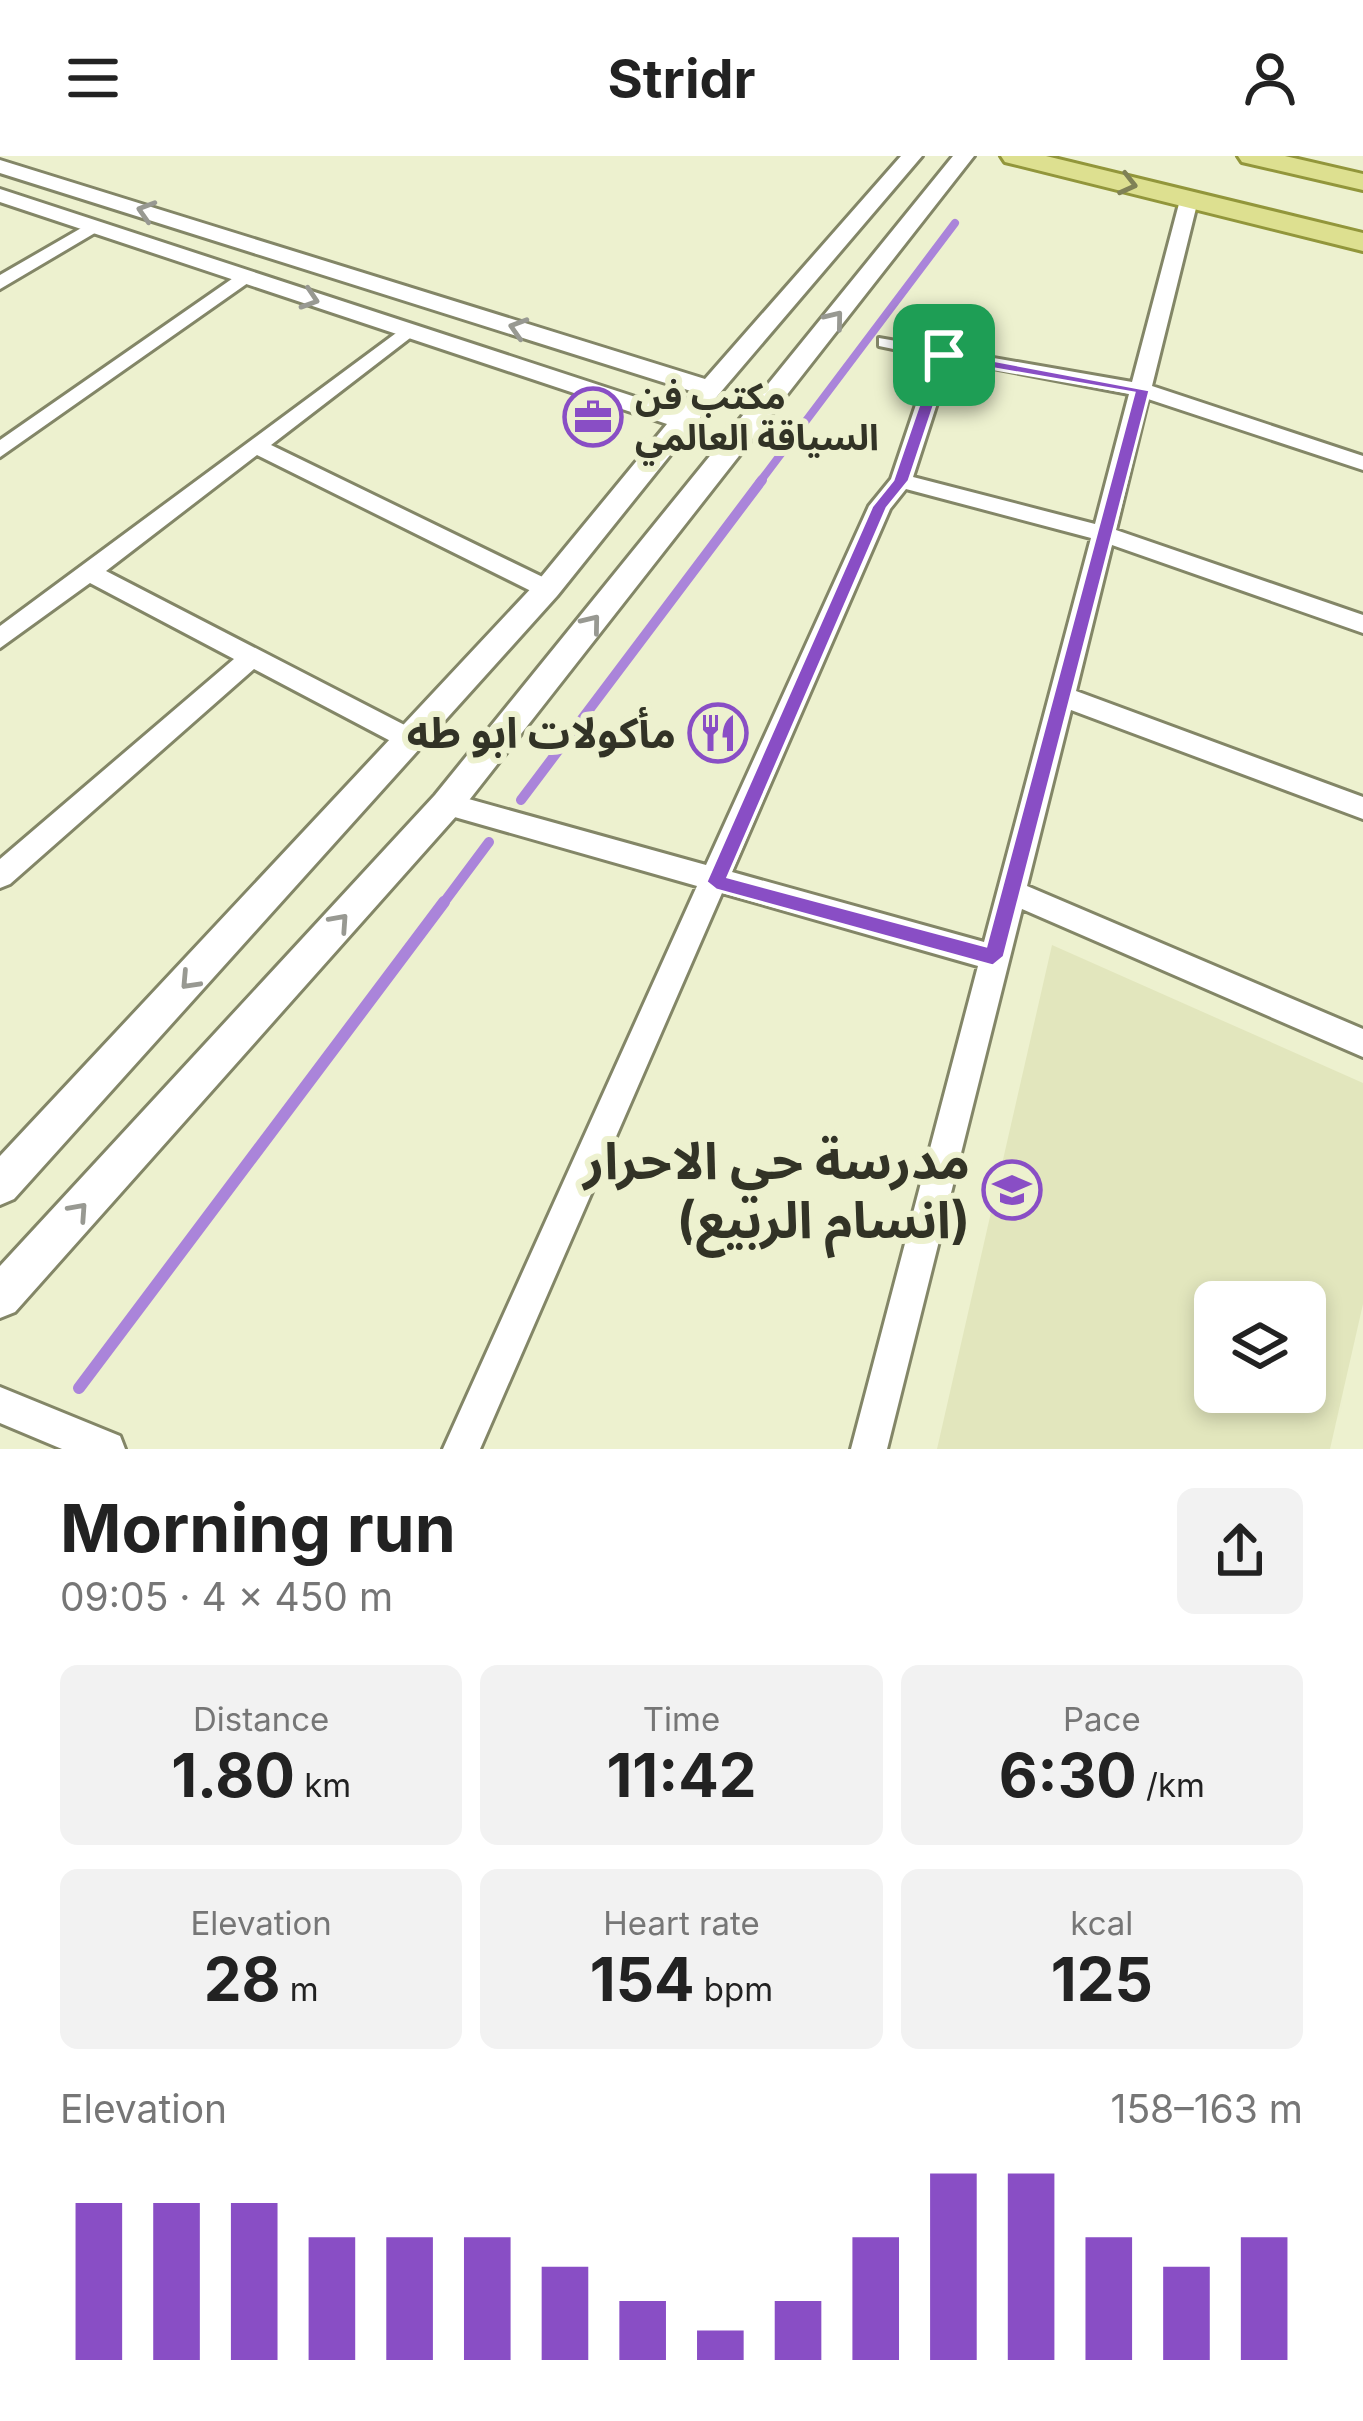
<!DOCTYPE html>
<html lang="en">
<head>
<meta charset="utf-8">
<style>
  :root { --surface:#fff; --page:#f2f2f2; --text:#222; --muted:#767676; --accent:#894ec5 }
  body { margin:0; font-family:Inter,"Noto Sans Arabic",sans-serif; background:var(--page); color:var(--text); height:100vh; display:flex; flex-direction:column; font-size:45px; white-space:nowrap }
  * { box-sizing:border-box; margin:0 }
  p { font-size:39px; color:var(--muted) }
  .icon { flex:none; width:66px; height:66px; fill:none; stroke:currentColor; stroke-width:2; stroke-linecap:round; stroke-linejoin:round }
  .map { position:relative; height:1293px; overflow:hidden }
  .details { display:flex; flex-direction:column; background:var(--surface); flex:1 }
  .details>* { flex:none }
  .tools { position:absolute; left:1194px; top:1125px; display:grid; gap:24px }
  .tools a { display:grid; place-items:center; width:132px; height:132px; border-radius:18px; background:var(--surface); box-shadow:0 6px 18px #0003; font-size:60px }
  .pin { position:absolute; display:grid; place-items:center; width:102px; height:102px; color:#fff; margin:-51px; border-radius:24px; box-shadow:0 6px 18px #0006 }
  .round { display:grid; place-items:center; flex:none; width:126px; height:126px; border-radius:18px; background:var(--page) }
  .headline { display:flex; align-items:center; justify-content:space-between; height:204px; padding:0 60px }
  h1 { font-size:66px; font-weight:700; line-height:90px }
  .figures { display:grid; grid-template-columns:repeat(3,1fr); gap:18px; height:204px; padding:12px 60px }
  .figures div { display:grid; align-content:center; border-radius:18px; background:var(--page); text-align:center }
  .figures b { font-size:60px; font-weight:700 }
  .figures small { font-size:33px; font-weight:400 }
  .figures p { font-size:33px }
  .chart { height:336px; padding:24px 60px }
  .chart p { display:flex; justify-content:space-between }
  .chart svg { width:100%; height:216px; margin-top:12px; stroke:var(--accent); stroke-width:6 }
  header { display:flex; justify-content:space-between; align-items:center; height:156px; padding:0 60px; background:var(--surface); font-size:54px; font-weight:700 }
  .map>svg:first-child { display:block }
  .built { fill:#e2e6bd; fill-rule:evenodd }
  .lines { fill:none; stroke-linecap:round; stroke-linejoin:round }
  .stream-far2 { stroke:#aa84da; stroke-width:8 }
  .stream-far1 { stroke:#aa84da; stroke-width:10 }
  .stream { stroke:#aa84da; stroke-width:12 }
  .minor-casing { stroke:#838667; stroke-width:6 }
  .tertiary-casing { stroke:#838667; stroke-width:6 }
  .primary-casing { stroke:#92963b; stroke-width:6 }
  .minor { fill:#fff; fill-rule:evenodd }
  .tertiary { fill:#fff; fill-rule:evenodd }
  .primary { fill:#dde090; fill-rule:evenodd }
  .oneway { stroke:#7f8156 }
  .oneway2 { stroke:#989992 }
  .route { fill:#894ec5; stroke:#fff; stroke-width:3; fill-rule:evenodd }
  .labels { text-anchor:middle; stroke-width:12; stroke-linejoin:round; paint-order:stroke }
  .far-poi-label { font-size:36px; font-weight:bold; fill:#323326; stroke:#edf1cf; text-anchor:start }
  .poi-label { font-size:42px; font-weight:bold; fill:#323326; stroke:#edf1cf; text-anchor:end }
  .near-poi-label { font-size:51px; font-weight:bold; fill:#323326; stroke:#edf1cf; text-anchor:end }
</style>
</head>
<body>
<header><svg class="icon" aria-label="menu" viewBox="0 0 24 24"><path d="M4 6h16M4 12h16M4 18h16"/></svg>Stridr<svg class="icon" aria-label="person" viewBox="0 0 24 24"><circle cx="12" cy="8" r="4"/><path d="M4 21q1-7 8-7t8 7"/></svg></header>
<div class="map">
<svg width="1363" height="1293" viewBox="0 0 1363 1293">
  <rect width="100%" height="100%" fill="#edf1cf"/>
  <!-- built -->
  <path class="built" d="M1052,789L1363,927V1148L1330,1293H937ZM1215,1146H1305V1236H1215Z"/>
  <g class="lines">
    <!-- stream-far2 -->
    <path class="stream-far2" d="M759,327L955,67"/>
    <!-- stream-far1 -->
    <path class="stream-far1" d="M521,644L762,324
      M442,749L489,686"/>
    <!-- stream -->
    <path class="stream" d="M79,1232L444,746"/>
    <!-- minor casing -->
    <g class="minor-casing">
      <path id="minor" d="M1189,39L1198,44L1152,230L1363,300V314L1148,243L1116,374L1363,459V477L1112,389L1076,535L1363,641V663L1071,554L1027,730L1363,873V901L1022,753L887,1293H851L978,810L722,737L480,1293H443L697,730L437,656L433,648L437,640L447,637L706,709L869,350L891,323L932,201L879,190V182L1132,226L1180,44ZM951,204L1129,238L1095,368L913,321ZM906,333L1091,382L984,786L732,716L890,353Z
        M90,67L105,71L0,133V119Z
        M239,118L255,122L0,301V284Z
        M407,169L414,171V179L271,289L555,427L559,433L555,439H539L257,299L106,415L420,577L424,584L420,591H402L254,513L10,728L0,732V703L234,503L90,427L0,492V470Z
        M0,1231L120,1280L125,1293H62L0,1267Z"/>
    </g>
    <!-- tertiary casing -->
    <g class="tertiary-casing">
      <path id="tertiary" d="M901,0H922L719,238L557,440L14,1043L0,1049V1000L537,426L667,268L0,46V33L678,255L694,236L0,17V4L705,223Z
        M953,0H974L459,657L15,1156L0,1162V1110L435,639Z"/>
    </g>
    <!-- primary casing -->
    <g class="primary-casing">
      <path id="primary" d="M1001,0H1046L1363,77V95L1005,6Z
        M1238,0H1285L1363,18V34L1242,6Z"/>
    </g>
    <!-- minor -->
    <use href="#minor" class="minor"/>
    <!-- tertiary -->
    <use href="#tertiary" class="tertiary"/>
    <!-- primary -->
    <use href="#primary" class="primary"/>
  </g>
  <!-- one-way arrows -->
  <defs><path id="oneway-chevron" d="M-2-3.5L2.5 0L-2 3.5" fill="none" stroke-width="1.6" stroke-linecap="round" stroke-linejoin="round" transform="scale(3)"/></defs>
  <use class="oneway" href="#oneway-chevron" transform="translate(1128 28) rotate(14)"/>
  <g class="oneway2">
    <use href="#oneway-chevron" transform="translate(146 55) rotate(-163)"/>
    <use href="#oneway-chevron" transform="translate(310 143) rotate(18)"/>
    <use href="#oneway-chevron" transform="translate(835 163) rotate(-51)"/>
    <use href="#oneway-chevron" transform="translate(518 172) rotate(-163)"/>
    <use href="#oneway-chevron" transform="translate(592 467) rotate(-51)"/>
    <use href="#oneway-chevron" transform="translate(340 766) rotate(-48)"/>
    <use href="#oneway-chevron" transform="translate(189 825) rotate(133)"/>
    <use href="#oneway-chevron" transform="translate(79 1055) rotate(-48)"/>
  </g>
  <!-- route -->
  <path class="route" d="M944,195L1150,234L1004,801L993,810L716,734L706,726L872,350L893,324L936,199ZM949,205L1134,237L986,790L728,721L887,352L909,325Z"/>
  <!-- icons -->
  <defs>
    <g id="office-ring" transform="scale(3)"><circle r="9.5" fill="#edf1cf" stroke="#894ec5" stroke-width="1.5"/><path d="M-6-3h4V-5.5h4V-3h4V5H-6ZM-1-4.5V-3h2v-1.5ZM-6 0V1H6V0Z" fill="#894ec5"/></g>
    <g id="restaurant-ring" transform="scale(3)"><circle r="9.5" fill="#edf1cf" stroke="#894ec5" stroke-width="1.5"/><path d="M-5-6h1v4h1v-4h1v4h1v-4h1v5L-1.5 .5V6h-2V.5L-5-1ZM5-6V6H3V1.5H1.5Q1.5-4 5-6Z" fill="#894ec5"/></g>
    <g id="school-ring" transform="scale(3)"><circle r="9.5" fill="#edf1cf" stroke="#894ec5" stroke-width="1.5"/><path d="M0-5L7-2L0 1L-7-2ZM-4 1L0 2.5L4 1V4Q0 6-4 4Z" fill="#894ec5"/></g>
  </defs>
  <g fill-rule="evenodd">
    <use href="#office-ring" x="593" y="261"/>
    <use href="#restaurant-ring" x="718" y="577"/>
    <use href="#school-ring" x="1012" y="1034"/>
  </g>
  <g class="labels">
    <!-- far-poi labels -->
    <g class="far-poi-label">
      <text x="635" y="253">مكتب فن<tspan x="635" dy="41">السياقة العالمي</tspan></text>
    </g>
    <!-- poi labels -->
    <g class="poi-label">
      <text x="676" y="592">مأكولات ابو طه</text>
    </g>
    <!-- near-poi labels -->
    <g class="near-poi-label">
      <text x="970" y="1023">مدرسة حي الاحرار<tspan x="970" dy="59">(انسام الربيع)</tspan></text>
    </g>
  </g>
</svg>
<div class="tools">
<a><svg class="icon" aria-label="layers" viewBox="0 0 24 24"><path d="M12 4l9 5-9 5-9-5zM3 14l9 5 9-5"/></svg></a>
</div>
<div class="pin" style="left:944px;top:199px;background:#1e9e55"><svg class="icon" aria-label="arrive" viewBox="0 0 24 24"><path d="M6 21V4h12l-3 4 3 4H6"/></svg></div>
</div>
<section class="details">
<div class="headline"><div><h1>Morning run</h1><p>09:05 · 4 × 450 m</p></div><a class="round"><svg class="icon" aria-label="share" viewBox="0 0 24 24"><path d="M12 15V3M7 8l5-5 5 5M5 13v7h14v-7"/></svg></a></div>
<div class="figures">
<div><p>Distance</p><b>1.80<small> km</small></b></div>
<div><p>Time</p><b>11:42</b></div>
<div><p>Pace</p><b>6:30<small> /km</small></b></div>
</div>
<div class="figures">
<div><p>Elevation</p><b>28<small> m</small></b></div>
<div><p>Heart rate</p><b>154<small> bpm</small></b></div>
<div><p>kcal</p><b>125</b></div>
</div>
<div class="chart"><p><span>Elevation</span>158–163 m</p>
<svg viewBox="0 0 160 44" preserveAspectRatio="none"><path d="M5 44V12M15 44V12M25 44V12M35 44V19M45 44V19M55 44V19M65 44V25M75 44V32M85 44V38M95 44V32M105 44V19M115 44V6M125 44V6M135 44V19M145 44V25M155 44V19"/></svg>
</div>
</section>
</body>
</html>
